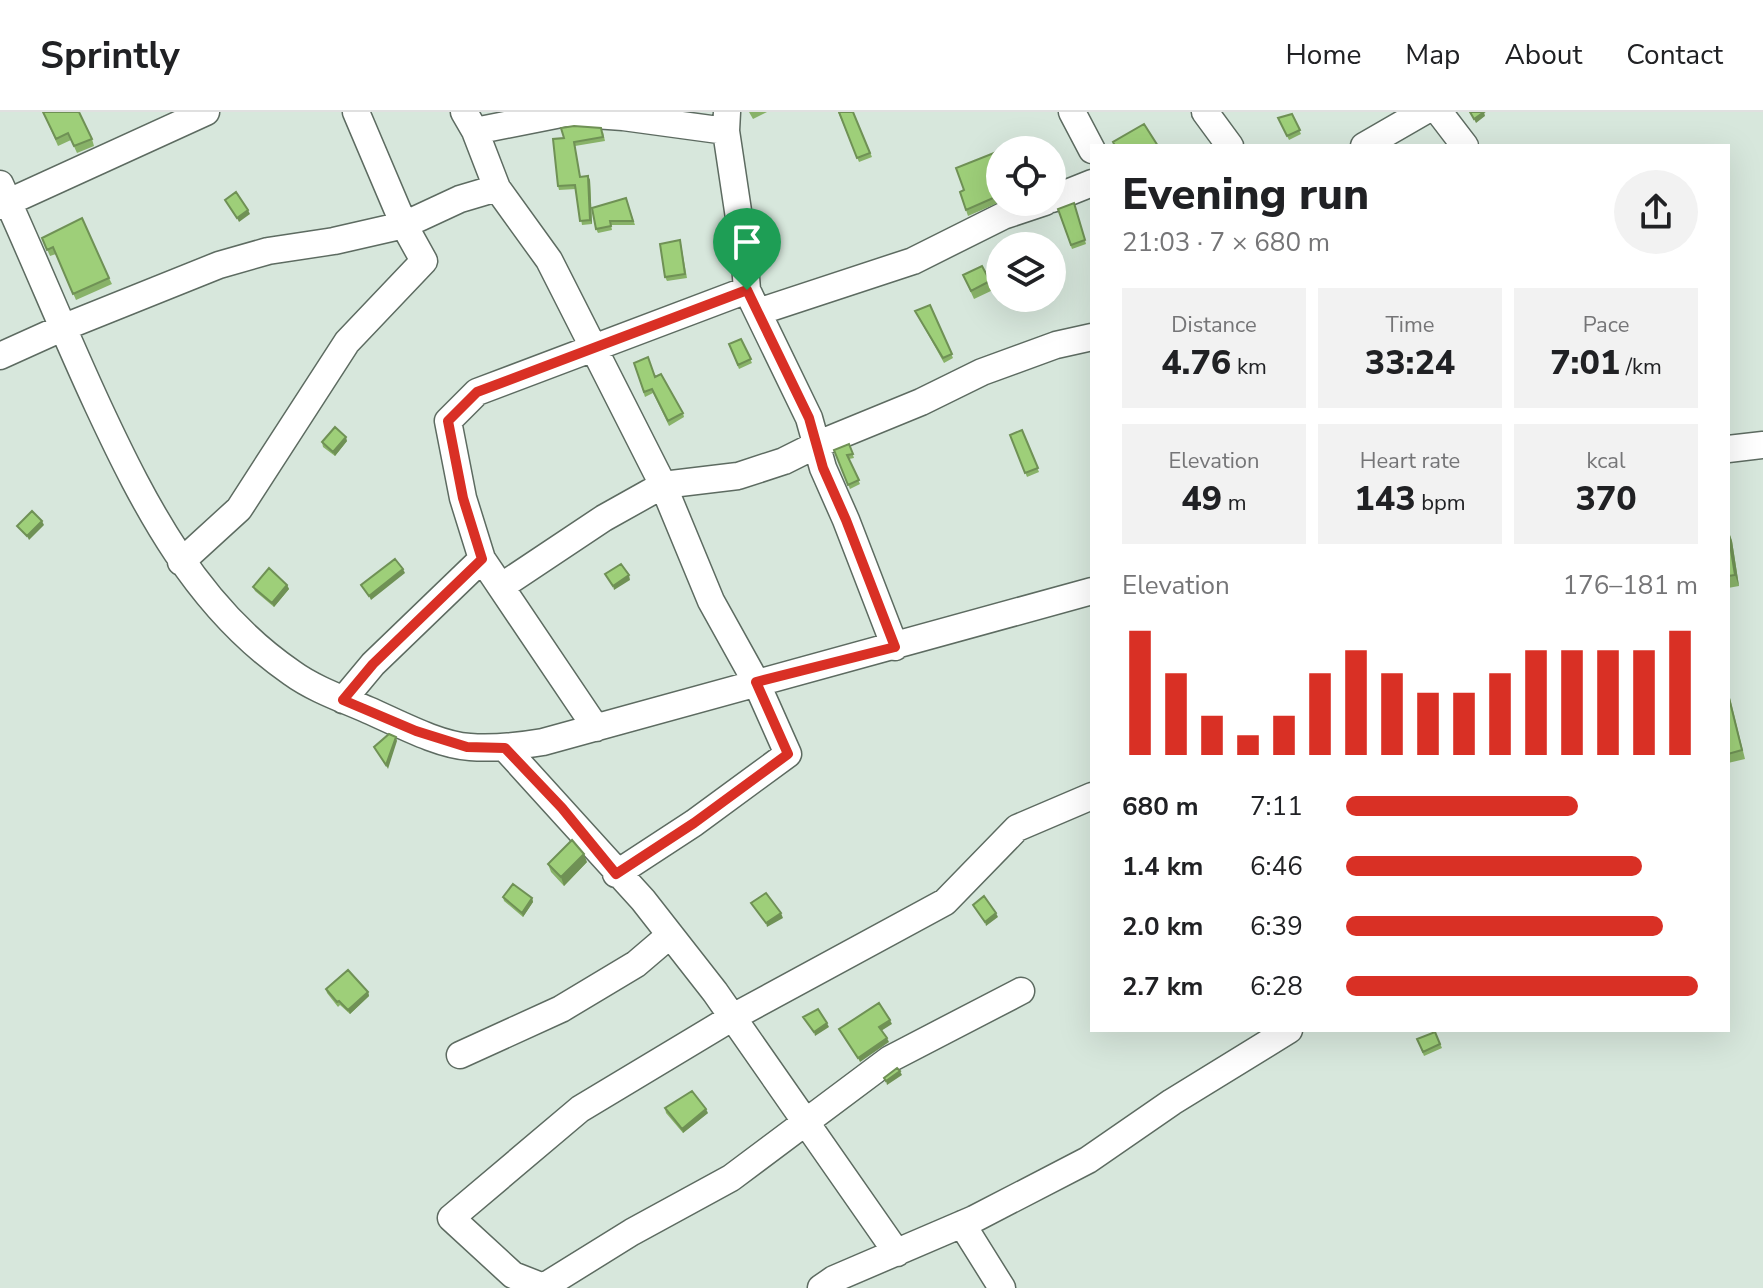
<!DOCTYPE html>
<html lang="en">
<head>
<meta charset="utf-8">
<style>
  :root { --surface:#fff; --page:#f2f2f2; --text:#202124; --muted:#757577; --line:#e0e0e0; --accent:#d93025 }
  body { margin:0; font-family:"Nunito Sans",sans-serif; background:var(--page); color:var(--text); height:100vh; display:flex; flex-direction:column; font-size:30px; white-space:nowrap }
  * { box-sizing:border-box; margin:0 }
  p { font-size:26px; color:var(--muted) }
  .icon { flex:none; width:44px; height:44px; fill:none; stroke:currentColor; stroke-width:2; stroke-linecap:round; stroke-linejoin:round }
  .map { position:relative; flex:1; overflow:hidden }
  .drawer { position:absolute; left:1090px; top:32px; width:640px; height:888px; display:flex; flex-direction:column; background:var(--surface); border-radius:0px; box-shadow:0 8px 32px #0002 }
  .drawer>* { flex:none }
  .buttons { position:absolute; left:986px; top:24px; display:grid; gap:16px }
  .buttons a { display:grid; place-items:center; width:80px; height:80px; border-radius:50%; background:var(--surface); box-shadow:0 8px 32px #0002; font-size:40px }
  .pin { position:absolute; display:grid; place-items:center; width:68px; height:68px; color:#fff; margin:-82px -34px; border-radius:50% 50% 50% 0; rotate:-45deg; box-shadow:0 0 8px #0007 }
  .pin .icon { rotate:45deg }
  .round { display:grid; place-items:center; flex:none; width:84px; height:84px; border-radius:42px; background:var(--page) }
  .head { display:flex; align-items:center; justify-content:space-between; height:136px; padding:0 32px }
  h1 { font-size:44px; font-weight:800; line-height:60px }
  .metrics { display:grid; grid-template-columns:repeat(3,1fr); gap:12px; height:136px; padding:8px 32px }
  .metrics div { display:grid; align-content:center; border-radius:0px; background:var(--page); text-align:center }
  .metrics b { font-size:34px; font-weight:800 }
  .metrics small { font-size:22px; font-weight:400 }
  .metrics p { font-size:22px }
  .chart { height:224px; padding:16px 32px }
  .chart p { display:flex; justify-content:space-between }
  .chart svg { width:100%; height:144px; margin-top:8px; stroke:var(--accent); stroke-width:6 }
  ul { padding:0 32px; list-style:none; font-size:26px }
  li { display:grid; grid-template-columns:128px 96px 1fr; align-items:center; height:60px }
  li i { height:20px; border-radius:10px; background:var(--accent) }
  header { display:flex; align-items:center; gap:48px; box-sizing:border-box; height:112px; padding:0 40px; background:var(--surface); border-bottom:2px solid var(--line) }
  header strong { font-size:38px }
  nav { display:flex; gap:44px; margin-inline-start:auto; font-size:28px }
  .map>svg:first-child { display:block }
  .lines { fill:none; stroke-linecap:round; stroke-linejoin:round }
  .minor-casing { stroke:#5d6b61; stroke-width:29 }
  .minor { stroke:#fff; stroke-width:26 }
  .wall { fill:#88b268 }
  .shaded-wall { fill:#6f9155 }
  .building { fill:#9ecf79; stroke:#6f9155; stroke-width:2 }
  .route-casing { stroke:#fff; stroke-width:16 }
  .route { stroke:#d93025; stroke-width:10 }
</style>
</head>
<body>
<header>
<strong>Sprintly</strong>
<nav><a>Home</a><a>Map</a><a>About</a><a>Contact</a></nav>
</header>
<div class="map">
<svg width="1763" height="1176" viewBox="0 0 1763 1176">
  <rect width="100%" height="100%" fill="#d7e7dc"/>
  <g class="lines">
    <!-- minor casing -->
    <g class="minor-casing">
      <path id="minor" d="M464,0L475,19L497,76L549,148L663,373L711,489L756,570L788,642L694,711L616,762
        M727,0L726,19L744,139L747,178
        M1072,0L1092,38
        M1205,0L1230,34
        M1439,0L1465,34
        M475,19L566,1L623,5L726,19
        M1364,34L1423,0
        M0,72C34,146 64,221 98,294C145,395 197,496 292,561C314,577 343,587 368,598C398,611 438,633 470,635C495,637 519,634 543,630L1092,479
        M1052,87L1092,71
        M0,94L206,0
        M758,200L913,149L1003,104L1045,90
        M0,244L62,216L219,153L268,139L334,129L404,113L460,87L497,76
        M1728,337L1763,333
        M181,450L239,397L347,230L424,149L404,113L356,0
        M502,474L604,406L663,373L738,364L784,349L816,333L921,290L982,260L1056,233L1092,225
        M343,588L373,552L482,447
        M596,616L482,447L463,386L448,309L477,280L747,178L809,306L823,356L846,408L895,535
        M505,636L643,788L715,880L897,1141
        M460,943L561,897L636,852L670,823
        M962,1112L1002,1176
        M545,1174L632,1120L731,1066L890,947L1021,879
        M546,1176L513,1163L451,1106L580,997L733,905L945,790L1017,716L1092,684
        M821,1176L834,1167L974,1107L1088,1048L1172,990L1289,918"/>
    </g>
    <!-- minor -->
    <use href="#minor" class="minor"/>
  </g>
  <!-- wall -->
  <path class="wall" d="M43,0L92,27L94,34L77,41L71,28L58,34Z
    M749,0H767L753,7Z
    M838,0H853L872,45L859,50Z
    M1292,2L1301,22L1289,28L1278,6Z
    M603,20L605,29L575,34L580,65L588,64L590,68L592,112L582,113L576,77L559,78L558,74L553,27Z
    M1000,41V90L968,104L960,80L964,78Z
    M626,86L635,113H611L612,118L598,121L596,117Z
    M1074,91L1086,132L1072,137L1058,97Z
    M42,126L109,166L112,172L76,188L56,142L50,144Z
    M681,132L687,166L667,169L665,165Z
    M963,163L990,169L993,178L974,187Z
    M930,193L953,246L944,251L915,199Z
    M741,227L752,251L739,257L729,232Z
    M634,251L655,265L683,301L684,305L669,314L653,281L645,285Z
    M1022,318L1039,360L1027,365L1010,323Z
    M347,329L335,344L323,335L322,330Z
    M849,332L854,346L849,347L860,372L850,377L834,338Z
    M1728,417L1732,429L1739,474L1728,476Z
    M287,473L289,477L274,495L255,479L253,475Z
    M1728,578L1745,647L1728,651Z
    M587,750L564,774L551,760L548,752Z
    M503,785L532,786L533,790L523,805L504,789Z
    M326,877L368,880L369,884L350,902L340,893L338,895L327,881Z
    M1435,920L1442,936L1424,944L1417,927Z
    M665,996L708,1001L683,1021L666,1001Z"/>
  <!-- shaded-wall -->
  <path class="shaded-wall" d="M1484,0L1485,4L1476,11L1474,7Z
    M588,64L590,68L592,112L590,108Z
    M248,98L250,102L239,110L237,106Z
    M346,325L347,329L335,344L333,340Z
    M42,409L44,413L29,428L27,424Z
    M1728,417L1732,429L1739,474L1735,463Z
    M403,457L405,461L371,488L369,484Z
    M629,463L630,468L614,478L613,474Z
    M287,473L289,477L274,495L272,491Z
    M396,625L397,629L388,657L386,653Z
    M584,742L587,750L564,774L561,765Z
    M532,786L533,790L523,805L522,801Z
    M781,801L783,806L767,815L766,811Z
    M996,801L998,805L986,814L985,810Z
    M368,880L369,884L350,902L348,898Z
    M890,908L892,912L881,919L879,915Z
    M827,911L829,915L815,924L814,920Z
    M887,926L889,930L860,950L858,946Z
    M900,959L902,963L887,973L886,969Z
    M706,997L708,1001L683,1021L682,1017Z"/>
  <!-- building -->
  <path class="building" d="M43,0H79L92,27L74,34L68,21L56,27Z
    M839,0H853L870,41L857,46Z
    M1470,0H1484L1474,7Z
    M1292,2L1300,18L1287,24L1278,6Z
    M1144,12L1158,34H1115L1113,30Z
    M574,14L601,16L603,25L574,30L580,65L588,64L590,108L580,109L575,73L558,74L553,27L564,26L561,16Z
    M999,39L1000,83L966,98L960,80L964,78L956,56Z
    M236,80L248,98L237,106L225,88Z
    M626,86L633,109H610L611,114L596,117L592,96Z
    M1074,91L1085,128L1071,133L1058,97Z
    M82,106L109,166L73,182L53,135L47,138L42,126Z
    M680,128L685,162L665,165L660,132Z
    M982,154L990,169L971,179L963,163Z
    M930,193L952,242L943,246L915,199Z
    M741,227L751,247L738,253L729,232Z
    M648,245L655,265L661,262L683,301L668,309L652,277L644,280L634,251Z
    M335,315L346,325L333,340L322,330Z
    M1022,318L1038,356L1025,361L1010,323Z
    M849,332L853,342L847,343L859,368L848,373L834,338Z
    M32,399L42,409L27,424L17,414Z
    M1728,420L1735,463L1728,464Z
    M395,447L403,457L369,484L361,473Z
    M621,452L629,463L613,474L605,462Z
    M269,456L287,473L272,491L253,475Z
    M1728,582L1742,638L1728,642Z
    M389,622L396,625L386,653L374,635Z
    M572,728L584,742L561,765L548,752Z
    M513,772L532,786L522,801L503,785Z
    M766,781L781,801L766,811L751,791Z
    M984,784L996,801L985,810L973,793Z
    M348,858L368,880L348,898L339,889L337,890L326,877Z
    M879,891L890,908L879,915L887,926L858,946L839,917Z
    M818,897L827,911L814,920L803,905Z
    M1435,920L1440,932L1423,940L1417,927Z
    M897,956L900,959L886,969L884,966Z
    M692,979L706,997L682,1017L665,996Z"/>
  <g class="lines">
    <!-- route casing -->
    <g class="route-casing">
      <path id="route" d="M747,178L809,306L823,356L846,408L895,535L756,570L788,642L694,711L616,762L562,696L505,636L467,635L416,619L343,588L373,552L482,447L463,386L448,309L477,280Z"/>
    </g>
    <!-- route -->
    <use href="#route" class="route"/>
  </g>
</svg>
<div class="buttons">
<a><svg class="icon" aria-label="locate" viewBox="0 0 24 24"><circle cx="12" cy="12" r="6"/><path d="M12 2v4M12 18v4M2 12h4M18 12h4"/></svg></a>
<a><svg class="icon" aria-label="layers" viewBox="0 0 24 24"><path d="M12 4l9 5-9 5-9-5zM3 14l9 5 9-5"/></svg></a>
</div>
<div class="pin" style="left:747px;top:178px;background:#1e9e55"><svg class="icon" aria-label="arrive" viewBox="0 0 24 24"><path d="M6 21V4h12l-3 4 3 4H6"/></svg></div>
<section class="drawer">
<div class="head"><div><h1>Evening run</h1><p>21:03 · 7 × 680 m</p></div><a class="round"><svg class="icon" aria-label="share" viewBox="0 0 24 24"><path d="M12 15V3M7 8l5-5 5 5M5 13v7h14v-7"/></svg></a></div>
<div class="metrics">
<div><p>Distance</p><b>4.76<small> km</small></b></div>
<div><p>Time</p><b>33:24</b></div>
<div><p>Pace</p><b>7:01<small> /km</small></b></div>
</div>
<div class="metrics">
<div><p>Elevation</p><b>49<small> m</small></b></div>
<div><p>Heart rate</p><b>143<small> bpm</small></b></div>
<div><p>kcal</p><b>370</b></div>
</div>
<div class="chart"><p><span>Elevation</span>176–181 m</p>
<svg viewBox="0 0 160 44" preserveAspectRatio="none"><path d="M5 44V6M15 44V19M25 44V32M35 44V38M45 44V32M55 44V19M65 44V12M75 44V19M85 44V25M95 44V25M105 44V19M115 44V12M125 44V12M135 44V12M145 44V12M155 44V6"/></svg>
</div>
<ul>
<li><b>680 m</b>7:11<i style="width:66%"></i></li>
<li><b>1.4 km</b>6:46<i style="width:84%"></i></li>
<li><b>2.0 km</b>6:39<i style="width:90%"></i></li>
<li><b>2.7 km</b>6:28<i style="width:100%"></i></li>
</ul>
</section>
</div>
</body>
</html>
